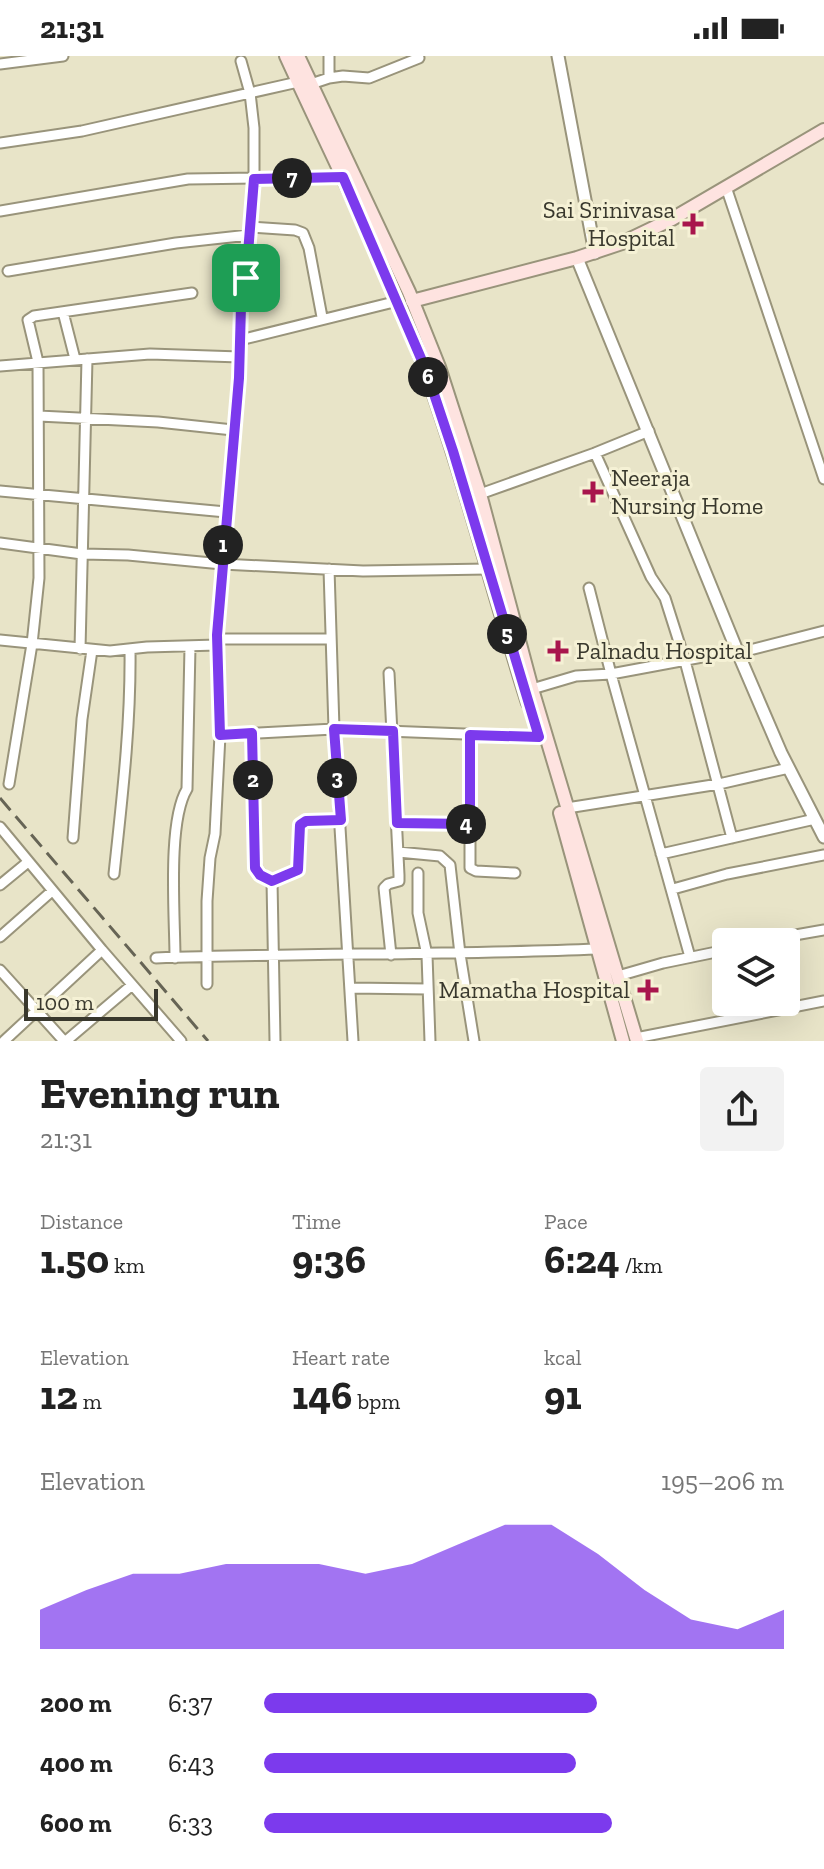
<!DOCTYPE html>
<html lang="en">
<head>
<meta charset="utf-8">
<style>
  :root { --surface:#fff; --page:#f2f2f2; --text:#222; --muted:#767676; --accent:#7c3aed }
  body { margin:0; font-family:"Zilla Slab",serif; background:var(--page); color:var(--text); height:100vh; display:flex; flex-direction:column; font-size:30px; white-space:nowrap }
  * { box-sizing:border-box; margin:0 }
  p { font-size:26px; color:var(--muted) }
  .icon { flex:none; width:44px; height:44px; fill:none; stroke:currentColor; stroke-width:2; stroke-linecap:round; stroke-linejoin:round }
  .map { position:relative; height:985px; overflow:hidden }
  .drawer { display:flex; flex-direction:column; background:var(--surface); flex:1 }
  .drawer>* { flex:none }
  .controls { position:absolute; left:712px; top:872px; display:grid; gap:16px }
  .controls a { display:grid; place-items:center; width:88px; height:88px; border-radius:8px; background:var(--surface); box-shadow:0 8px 32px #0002; font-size:40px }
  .scale { position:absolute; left:24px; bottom:20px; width:134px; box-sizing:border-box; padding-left:8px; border:4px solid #39382d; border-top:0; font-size:22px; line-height:28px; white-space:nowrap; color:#39382d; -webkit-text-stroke:6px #f5f1d5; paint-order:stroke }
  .pin { position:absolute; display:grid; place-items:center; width:68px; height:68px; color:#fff; margin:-34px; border-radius:16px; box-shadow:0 4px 12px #0006 }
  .km { position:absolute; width:40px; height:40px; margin:-20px; border-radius:50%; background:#222; color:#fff; font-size:22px; line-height:40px; text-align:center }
  .round { display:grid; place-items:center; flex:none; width:84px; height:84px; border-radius:8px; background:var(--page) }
  .summary { display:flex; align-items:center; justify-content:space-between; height:136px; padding:0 40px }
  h1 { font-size:44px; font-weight:700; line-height:60px }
  .metrics { display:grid; grid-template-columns:repeat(3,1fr); gap:12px; height:136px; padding:8px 40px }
  .metrics div { display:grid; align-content:center }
  .metrics b { font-size:40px; font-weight:700 }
  .metrics small { font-size:22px; font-weight:400 }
  .metrics p { font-size:22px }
  .chart { height:224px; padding:16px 40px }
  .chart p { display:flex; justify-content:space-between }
  .chart svg { width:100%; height:144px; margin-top:8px; fill:var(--accent); opacity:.7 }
  ul { padding:0 40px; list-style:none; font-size:26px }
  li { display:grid; grid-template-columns:128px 96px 1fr; align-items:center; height:60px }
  li i { height:20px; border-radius:10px; background:var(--accent) }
  .status { display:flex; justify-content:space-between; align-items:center; height:56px; padding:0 40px; background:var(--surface); direction:ltr }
  .status svg { height:22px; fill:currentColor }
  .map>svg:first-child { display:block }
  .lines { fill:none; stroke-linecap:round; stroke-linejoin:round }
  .minor-casing { stroke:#99947b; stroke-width:13 }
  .tertiary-casing { stroke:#99947b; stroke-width:15 }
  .secondary-casing { stroke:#99947b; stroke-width:16 }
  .minor { stroke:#fff; stroke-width:9 }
  .tertiary { stroke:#fff; stroke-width:11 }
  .secondary { stroke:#fee3e0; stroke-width:12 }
  .rail { stroke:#666455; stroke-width:3; stroke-dasharray:16 8; stroke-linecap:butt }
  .route-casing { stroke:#fff; stroke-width:16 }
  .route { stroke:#7c3aed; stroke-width:10 }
  .poi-dot { fill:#a8154c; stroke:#f5f1d5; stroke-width:3 }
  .labels { text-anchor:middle; stroke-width:6; stroke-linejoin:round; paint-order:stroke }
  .poi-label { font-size:24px; fill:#39382d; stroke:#f5f1d5; text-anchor:end }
</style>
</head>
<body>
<div class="status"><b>21:31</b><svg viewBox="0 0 49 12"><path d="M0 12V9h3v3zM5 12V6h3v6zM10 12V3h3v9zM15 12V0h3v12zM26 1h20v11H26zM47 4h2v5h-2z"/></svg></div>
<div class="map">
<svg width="824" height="985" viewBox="0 0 824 985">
  <rect width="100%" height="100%" fill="#e8e4c8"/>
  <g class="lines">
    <!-- minor casing -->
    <g class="minor-casing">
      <path id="minor" d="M0,8L63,0
        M329,22L343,20L369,22L419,2
        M311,28L329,22V0
        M0,87L82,75L298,26
        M726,131L824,423
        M0,155L188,123L343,121
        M250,171L295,174L303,177L309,192L322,261
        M8,215L176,187L249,179
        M63,256L75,303
        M240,284L398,245
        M0,310L150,298L240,301
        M39,360L158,366L233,374
        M595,397L651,521L665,542L685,605L732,782
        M0,435L226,456
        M480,438L595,397L649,375
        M0,487L82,498L128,499L222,508L363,515L488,513
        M329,513L334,673L353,985
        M589,532L611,618L690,901
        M217,583H331
        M0,584L110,595L147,591L217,589
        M80,593L87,303
        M738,597L824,575
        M389,617L399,819V825L388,828L384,832L391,899
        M532,633L576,620L611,618L713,599
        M252,677L254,797C255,813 258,817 272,825L298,814L300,769L306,765L341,764
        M220,679L334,673L539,681
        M470,679V812L476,815L515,817
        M9,728L32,588L39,522L38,306L28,264L34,260L192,237
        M567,752L719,728L789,712
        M397,767L470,768
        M0,771L102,894L181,985
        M73,782L82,663L92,594
        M398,796L440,800L450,809L460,898L474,985
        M661,798L815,763
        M418,817V857L427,899L430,985
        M114,818C122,743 131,668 130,593
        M272,825L275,985
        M0,829L28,806
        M673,833L727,818L824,799
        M0,881L52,835
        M755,886L824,874
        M156,902C303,897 451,899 598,893
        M175,902C175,861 167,766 187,733L190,591
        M0,914L64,985
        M618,920L663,907L726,894
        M207,928V845L210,802L215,778L220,679L217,579L239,322L241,250L246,222L254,123V72L250,37L241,5
        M350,932L428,933
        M636,982L824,945
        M4,985L102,894
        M66,985L132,929"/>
    </g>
    <!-- tertiary casing -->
    <g class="tertiary-casing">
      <path id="tertiary" d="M558,0L595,197
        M577,202L738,597L781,697L824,781"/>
    </g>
    <!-- secondary casing -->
    <g class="secondary-casing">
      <path id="secondary" d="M286,0C334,105 387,208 426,316C465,425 493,537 528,647
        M298,0L409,236L439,311L480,438L532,633L637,985
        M412,245L577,202L622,187L672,163L824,74
        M560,757L623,985"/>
    </g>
    <!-- minor -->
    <use href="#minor" class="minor"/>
    <!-- tertiary -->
    <use href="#tertiary" class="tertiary"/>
    <!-- secondary -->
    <use href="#secondary" class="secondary"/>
    <!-- rail -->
    <path class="rail" d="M0,742L208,985"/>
  </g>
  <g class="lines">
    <!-- route casing -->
    <g class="route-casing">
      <path id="route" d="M343,121L426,314L453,395L539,681L470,679V768L397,767L393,675L334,673L341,764L306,765L300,769L298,814L272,825L260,819L255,812L252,677L220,679L217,579L239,322L241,250L246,222L254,123Z"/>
    </g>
    <!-- route -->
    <use href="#route" class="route"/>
  </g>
  <!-- markers -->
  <g class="poi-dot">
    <path d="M689 156h8v8h8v8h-8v8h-8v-8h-8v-8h8z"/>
    <path d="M589 424h8v8h8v8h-8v8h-8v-8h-8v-8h8z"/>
    <path d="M554 583h8v8h8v8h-8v8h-8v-8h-8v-8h8z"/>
    <path d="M644 922h8v8h8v8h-8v8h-8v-8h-8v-8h8z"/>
  </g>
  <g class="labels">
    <!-- poi labels -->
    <g class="poi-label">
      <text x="675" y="162">Sai Srinivasa<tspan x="675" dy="28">Hospital</tspan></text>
      <text x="611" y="430" text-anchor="start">Neeraja<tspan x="611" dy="28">Nursing Home</tspan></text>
      <text x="576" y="603" text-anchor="start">Palnadu Hospital</text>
      <text x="630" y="942">Mamatha Hospital</text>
    </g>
  </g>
</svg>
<div class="controls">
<a><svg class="icon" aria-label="layers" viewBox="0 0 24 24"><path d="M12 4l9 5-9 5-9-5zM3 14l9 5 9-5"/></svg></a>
</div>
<div class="scale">100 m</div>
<div class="pin" style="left:246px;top:222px;background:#1e9e55"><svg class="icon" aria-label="arrive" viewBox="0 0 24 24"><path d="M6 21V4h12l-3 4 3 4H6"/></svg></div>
<b class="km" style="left:223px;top:489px">1</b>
<b class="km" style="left:253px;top:724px">2</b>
<b class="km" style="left:337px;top:722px">3</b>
<b class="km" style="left:466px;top:768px">4</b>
<b class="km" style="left:507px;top:578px">5</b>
<b class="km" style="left:428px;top:321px">6</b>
<b class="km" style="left:292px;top:122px">7</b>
</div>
<section class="drawer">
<div class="summary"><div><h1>Evening run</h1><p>21:31</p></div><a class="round"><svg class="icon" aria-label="share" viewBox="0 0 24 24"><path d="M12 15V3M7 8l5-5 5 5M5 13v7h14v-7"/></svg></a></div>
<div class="metrics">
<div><p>Distance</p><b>1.50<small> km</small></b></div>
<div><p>Time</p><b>9:36</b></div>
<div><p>Pace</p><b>6:24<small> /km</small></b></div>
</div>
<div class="metrics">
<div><p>Elevation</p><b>12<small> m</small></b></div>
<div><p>Heart rate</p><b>146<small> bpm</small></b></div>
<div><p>kcal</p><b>91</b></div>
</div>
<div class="chart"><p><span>Elevation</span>195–206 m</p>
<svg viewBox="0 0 160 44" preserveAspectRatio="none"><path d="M0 44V32L10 26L20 21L30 21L40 18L50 18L60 18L70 21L80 18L90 12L100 6L110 6L120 15L130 26L140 35L150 38L160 32V44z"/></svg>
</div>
<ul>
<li><b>200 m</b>6:37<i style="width:64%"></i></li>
<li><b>400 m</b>6:43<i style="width:60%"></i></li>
<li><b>600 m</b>6:33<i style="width:67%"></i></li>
</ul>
</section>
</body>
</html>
